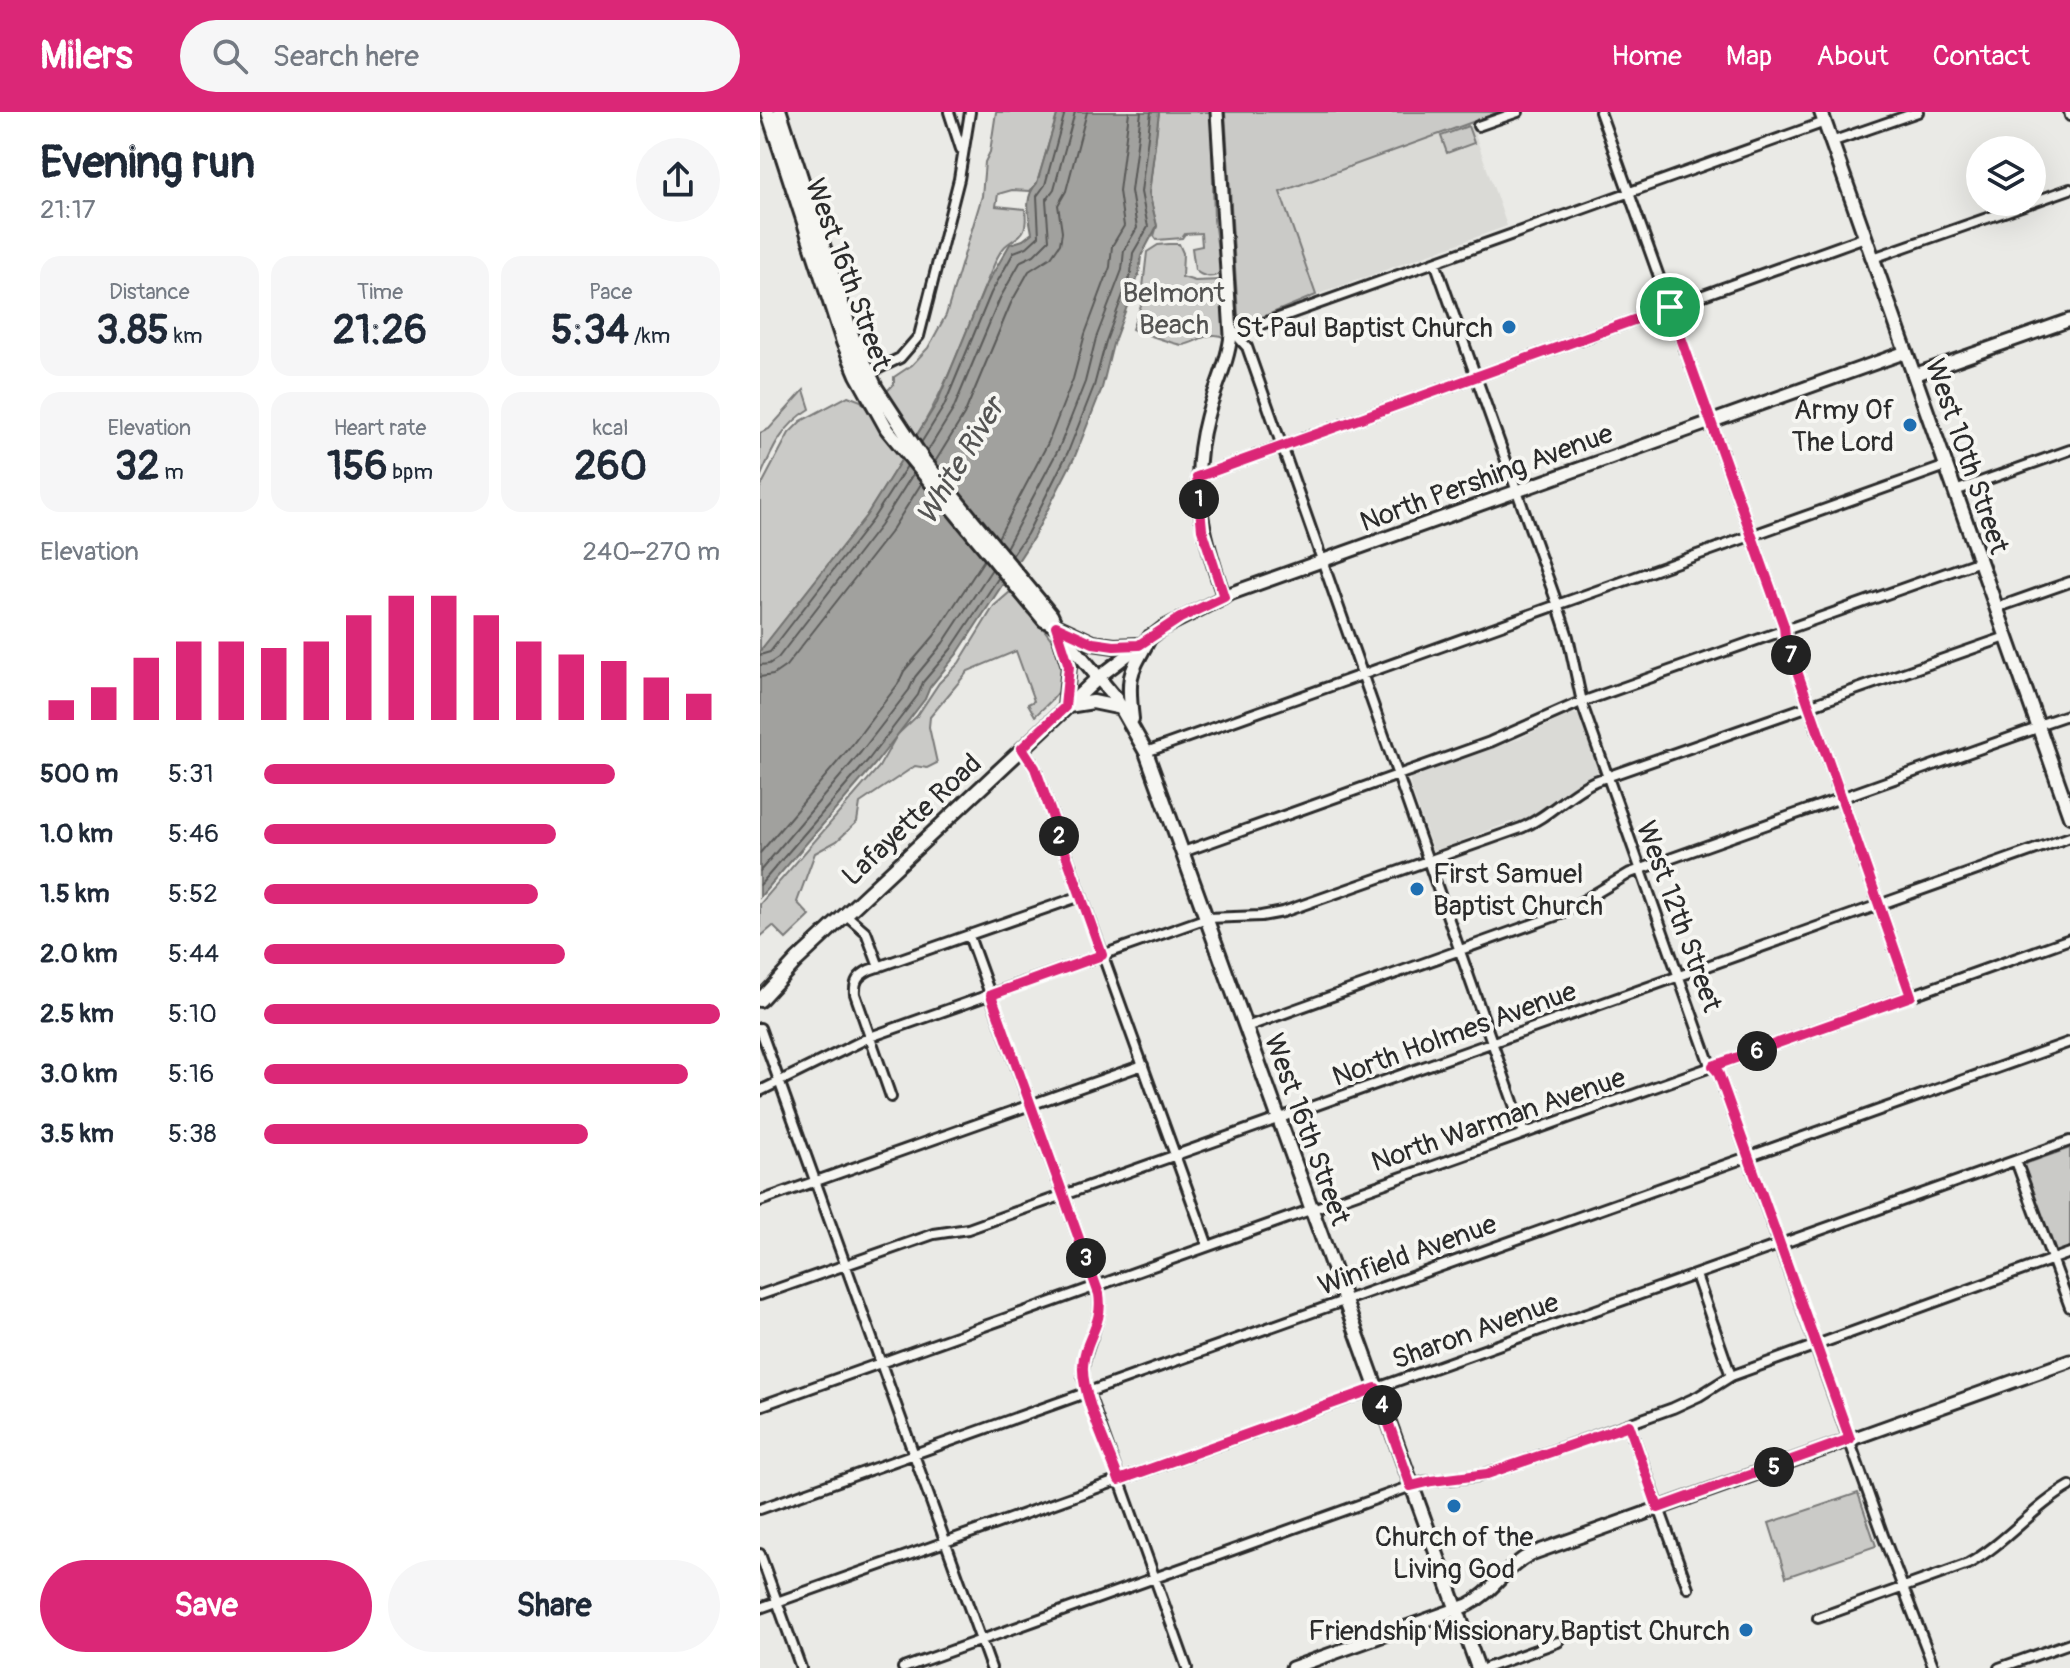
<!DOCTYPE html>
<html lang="en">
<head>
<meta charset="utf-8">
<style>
  :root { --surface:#fff; --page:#f6f6f7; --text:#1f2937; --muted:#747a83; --accent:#db2777 }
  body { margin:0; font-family:Pangolin,sans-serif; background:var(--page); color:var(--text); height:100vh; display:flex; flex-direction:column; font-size:30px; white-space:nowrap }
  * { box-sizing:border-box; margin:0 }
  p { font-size:26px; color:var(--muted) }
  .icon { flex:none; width:44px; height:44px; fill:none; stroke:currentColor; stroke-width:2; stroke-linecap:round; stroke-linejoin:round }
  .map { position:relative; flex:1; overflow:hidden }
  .side { display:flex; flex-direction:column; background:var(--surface); width:760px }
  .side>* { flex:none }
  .controls { position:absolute; left:1206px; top:24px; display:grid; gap:16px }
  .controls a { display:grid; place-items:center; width:80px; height:80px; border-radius:50%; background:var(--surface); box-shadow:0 8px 32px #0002; font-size:40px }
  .pin { position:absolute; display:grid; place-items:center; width:68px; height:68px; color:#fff; margin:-34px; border:4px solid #fff; border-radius:50%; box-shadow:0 2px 8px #0007 }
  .km { position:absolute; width:40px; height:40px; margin:-20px; border-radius:50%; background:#222; color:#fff; font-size:22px; line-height:40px; text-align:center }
  .round { display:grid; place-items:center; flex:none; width:84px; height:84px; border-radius:42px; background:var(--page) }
  .headline { display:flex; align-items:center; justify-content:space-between; height:136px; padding:0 40px }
  h1 { font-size:44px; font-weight:800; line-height:60px }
  .figures { display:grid; grid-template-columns:repeat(3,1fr); gap:12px; height:136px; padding:8px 40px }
  .figures div { display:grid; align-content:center; border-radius:20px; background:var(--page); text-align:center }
  .figures b { font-size:40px; font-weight:800 }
  .figures small { font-size:22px; font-weight:400 }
  .figures p { font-size:22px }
  .chart { height:224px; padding:16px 40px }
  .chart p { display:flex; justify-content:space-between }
  .chart svg { width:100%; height:144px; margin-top:8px; stroke:var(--accent); stroke-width:6 }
  .primary-button { display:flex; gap:16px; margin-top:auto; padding:16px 40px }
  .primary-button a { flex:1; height:92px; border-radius:48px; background:var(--accent); color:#fff; font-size:32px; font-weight:800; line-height:92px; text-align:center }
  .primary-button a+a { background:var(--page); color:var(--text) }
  ul { padding:0 40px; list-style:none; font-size:26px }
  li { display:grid; grid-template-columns:128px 96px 1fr; align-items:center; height:60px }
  li i { height:20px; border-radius:10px; background:var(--accent) }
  header { display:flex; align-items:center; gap:48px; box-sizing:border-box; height:112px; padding:0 40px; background:var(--accent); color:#fff }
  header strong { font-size:38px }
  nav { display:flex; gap:44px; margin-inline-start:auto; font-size:28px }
  .search { width:560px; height:72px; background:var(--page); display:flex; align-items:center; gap:20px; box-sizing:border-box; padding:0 28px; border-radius:44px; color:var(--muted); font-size:30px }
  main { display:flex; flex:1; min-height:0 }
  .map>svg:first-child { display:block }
  .built { fill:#dadad6 }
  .green { fill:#cacac7; stroke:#7a7a79; stroke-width:2 }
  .water { fill:#a1a19e; stroke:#727270; stroke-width:2 }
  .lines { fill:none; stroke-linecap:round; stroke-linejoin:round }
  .shore { stroke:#5a5a59; stroke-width:2 }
  .street-casing { stroke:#2b2b2b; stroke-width:14 }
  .secondary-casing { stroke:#2b2b2b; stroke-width:17 }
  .primary-casing { stroke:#2b2b2b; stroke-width:18 }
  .street { stroke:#f6f6f2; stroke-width:8 }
  .secondary { stroke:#f6f6f2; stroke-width:11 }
  .primary { stroke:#f6f6f2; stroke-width:12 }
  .route-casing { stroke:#fff; stroke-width:16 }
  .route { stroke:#db2777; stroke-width:10 }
  .poi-dot { fill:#1f6fb2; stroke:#f6f6f2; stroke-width:3 }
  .labels { text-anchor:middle; stroke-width:8; stroke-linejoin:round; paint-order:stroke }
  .street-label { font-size:28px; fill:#2b2b2b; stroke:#f6f6f2 }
  .park-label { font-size:28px; fill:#535352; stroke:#f6f6f2 }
  .poi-label { font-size:28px; fill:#2b2b2b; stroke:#f6f6f2; text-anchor:end }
  .water-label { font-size:30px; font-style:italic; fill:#545453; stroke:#f6f6f2 }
</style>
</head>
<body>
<header>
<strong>Milers</strong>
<div class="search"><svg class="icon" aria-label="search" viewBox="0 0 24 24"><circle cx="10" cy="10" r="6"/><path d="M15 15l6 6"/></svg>Search here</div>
<nav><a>Home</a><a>Map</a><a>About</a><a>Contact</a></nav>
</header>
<main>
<section class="side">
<div class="headline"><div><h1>Evening run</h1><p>21:17</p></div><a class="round"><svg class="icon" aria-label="share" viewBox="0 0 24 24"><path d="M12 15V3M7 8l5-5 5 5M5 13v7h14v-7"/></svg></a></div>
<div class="figures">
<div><p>Distance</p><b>3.85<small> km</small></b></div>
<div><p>Time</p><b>21:26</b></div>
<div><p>Pace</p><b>5:34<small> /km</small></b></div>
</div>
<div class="figures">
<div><p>Elevation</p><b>32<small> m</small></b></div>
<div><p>Heart rate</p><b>156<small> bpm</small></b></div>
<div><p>kcal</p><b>260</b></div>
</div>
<div class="chart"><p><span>Elevation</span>240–270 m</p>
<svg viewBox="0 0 160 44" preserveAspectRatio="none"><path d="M5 44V38M15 44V34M25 44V25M35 44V20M45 44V20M55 44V22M65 44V20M75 44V12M85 44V6M95 44V6M105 44V12M115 44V20M125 44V24M135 44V26M145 44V31M155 44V36"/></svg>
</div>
<ul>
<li><b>500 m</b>5:31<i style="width:77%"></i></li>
<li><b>1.0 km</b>5:46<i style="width:64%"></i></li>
<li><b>1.5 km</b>5:52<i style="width:60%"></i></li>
<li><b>2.0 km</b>5:44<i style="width:66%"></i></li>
<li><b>2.5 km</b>5:10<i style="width:100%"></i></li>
<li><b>3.0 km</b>5:16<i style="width:93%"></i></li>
<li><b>3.5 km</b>5:38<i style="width:71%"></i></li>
</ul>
<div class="primary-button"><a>Save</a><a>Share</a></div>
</section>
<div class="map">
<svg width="1310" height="1556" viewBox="0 0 1310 1556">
  <rect width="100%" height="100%" fill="#eaeae6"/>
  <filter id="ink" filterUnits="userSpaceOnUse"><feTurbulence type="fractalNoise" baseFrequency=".0125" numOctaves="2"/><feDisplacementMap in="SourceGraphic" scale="16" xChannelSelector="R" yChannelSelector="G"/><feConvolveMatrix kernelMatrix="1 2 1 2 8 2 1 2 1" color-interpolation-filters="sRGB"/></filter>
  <g filter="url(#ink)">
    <!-- built -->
    <path class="built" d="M711,11L747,114L556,183L520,80Z
      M813,601L820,604L838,658L835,665L817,674L774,706L759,712L751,710L703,728L690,736L673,739L650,673V666L758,627Z"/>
    <!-- green -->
    <path class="green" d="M236,0H298L277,71L270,79L252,78L238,82L236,94L265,97C270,133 249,120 237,146C210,206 191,270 155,326L126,280L134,272V265L152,253L168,236L186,203L222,84L225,50L230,40Z
      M399,0H451L454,108L461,161C452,167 442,165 435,158L432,136L442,134L441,121L425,122L422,126L397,128L394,124L397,114L389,81Z
      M465,0H740L520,80L556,183L485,212L478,202Z
      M708,14L714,31L687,41L681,24Z
      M409,132H419L423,141L422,165L435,169L460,168L462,171L465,226C450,217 437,231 422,233C418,233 375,219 372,217L381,193L387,140L398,133Z
      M44,278L50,297C23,313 12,337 0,366V321L9,317Z
      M88,284L101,289L142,347L106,404L0,539V376L29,321L41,309Z
      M250,480C270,503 317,542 301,576C296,586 283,596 275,604L268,592L274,589L256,539L208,559L170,605L169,615L177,651L167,656L155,654L100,691L97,710L77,729L55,741L37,790L50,804L26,827L13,814L0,825V792L119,655L137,623L157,604L179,571L199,551L234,494Z
      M1310,1036V1136L1294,1141L1262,1053Z
      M1098,1381L1116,1434L1026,1465L1009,1411Z"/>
    <!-- water -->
    <path class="water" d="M298,0H399L389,81L397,114L381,144L379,162L353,232L342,276L315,344L273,426L197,542L170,575L165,587L115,652L0,785V539L106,404L177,291L224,177L250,132L263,128L272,121C269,103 263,86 277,71Z"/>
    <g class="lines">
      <!-- shore -->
      <path class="shore" d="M161,331L184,294L231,181L254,140L267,135L279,124L277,84L285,73L305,0
        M167,340L193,298L240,186L261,149L274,143L289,128L286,88L294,77L315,0
        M175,350L204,303L251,191L269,159L291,145L300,132L302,120L298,93L306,79L327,0
        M238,426L288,331L313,267L325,222L350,155L352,134L364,114L359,79L369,0
        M246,436L299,336L325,270L336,226L362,158L364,138L377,116L371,79L381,0
        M252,444L267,422L308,340L334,274L346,229L371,161L373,141L388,115L381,80L391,0
        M0,543L10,540L112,408L147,354
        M0,553L9,552L18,546L120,414L153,362
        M0,565L13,563L26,554L130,421L161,372
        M0,741L92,633L138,572L144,559L174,524L224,448
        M0,759L101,640L149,578L155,565L183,531L232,457
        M0,773L109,647L158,583L163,570L191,537L239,465"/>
      <!-- street casing -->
      <g class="street-casing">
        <path id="street" d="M189,0L201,37
          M840,0L1024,514L1025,525L1151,884
          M1309,0L1310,4
          M718,14L758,0
          M1071,30L1158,0
          M1113,146L1310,77
          M675,150L798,494L808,525L823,595L949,950L958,960L1124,1426L1174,1556
          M471,223L478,225L487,235L764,1021
          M471,223L1065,10
          M109,261L140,246L159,224L199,67L210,0
          M437,365L1105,125
          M1195,379L1310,338
          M1236,496L1310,470
          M262,636L275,656L448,1134
          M386,640L1186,354
          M423,740L730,630L816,592L1220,449
          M85,802L106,820L119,855
          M209,824L338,1179C346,1211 321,1234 323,1266L427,1556
          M486,915L801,802L870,761L1272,618L1281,612L1310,602
          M0,916L231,1556
          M0,979L110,925L447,806L501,804L523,800L761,716C789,705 808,681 835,669L1246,525
          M131,985L95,882C94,869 98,864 109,858L321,784
          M1256,1049L1310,1195
          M0,1089L383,953
          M936,1163L971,1264
          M0,1183L174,1122L208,1117L1310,725
          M0,1294L1310,827
          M869,1313L928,1476
          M0,1397L1310,930
          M0,1442L41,1556
          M0,1496L1310,1029
          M1058,1506L1208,1452C1246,1431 1273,1395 1310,1374
          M143,1556L663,1370L718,1364L745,1356L913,1296L939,1284L971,1264L1310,1141
          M726,1556L798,1530
          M1239,1556L1310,1531"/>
      </g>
      <!-- secondary casing -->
      <g class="secondary-casing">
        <path id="secondary" d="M457,0L471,223C468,252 454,277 447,305C429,372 442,421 464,485
          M1154,263L1310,208
          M339,565L403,516L472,481L1146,240
          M532,1556L708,1493C734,1480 745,1455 771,1442L1310,1249"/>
      </g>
      <!-- primary casing -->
      <g class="primary-casing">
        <path id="primary" d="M8,0L83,230L97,263L127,317L284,508L333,531L354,534L379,533
          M20,0L93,226L116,276L164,349L291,503L296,514L356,587L386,640L718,1556
          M1061,0L1310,704
          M300,525L309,554L305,595
          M308,594L333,590L362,596
          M372,607C367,563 369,563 390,525
          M0,888L37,848L339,565"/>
      </g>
      <!-- street -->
      <use href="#street" class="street"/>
      <!-- secondary -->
      <use href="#secondary" class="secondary"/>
      <!-- primary -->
      <use href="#primary" class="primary"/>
    </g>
  </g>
  <g class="lines" filter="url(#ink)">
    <!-- route casing -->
    <g class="route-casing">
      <path id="route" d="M910,195L1024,514L1025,525L1151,884L953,954L958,960L1090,1327L898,1396L869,1313L727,1362L672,1369L651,1374L616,1276L359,1368C349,1340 321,1282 323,1254C324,1227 344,1213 339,1182L231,883L342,843L275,656L262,636L305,595L309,554L296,514L333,531L354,534L379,533L420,506L464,485L442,417L437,365Z"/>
    </g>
    <!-- route -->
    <use href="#route" class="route"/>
  </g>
  <!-- markers -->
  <g class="poi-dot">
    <circle cx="749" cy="215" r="8"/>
    <circle cx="1150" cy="313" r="8"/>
    <circle cx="657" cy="777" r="8"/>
    <circle cx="694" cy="1394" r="8"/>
    <circle cx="986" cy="1518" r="8"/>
  </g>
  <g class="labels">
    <!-- street labels -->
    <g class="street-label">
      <text transform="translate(89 162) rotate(70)" y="10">West 16th Street</text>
      <text transform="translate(1208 344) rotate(71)" y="10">West 10th Street</text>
      <text transform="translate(726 365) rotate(-20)" y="10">North Pershing Avenue</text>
      <text transform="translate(151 707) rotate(-43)" y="10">Lafayette Road</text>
      <text transform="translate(920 804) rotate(70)" y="10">West 12th Street</text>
      <text transform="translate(694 921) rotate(-20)" y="10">North Holmes Avenue</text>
      <text transform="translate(738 1007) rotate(-19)" y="10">North Warman Avenue</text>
      <text transform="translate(548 1017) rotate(70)" y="10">West 16th Street</text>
      <text transform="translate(647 1142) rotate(-20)" y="10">Winfield Avenue</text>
      <text transform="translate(715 1218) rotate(-20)" y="10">Sharon Avenue</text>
    </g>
    <!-- park labels -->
    <g class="park-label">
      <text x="414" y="190">Belmont<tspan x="414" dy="32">Beach</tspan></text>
    </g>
    <!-- poi labels -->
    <g class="poi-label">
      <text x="733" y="225">St Paul Baptist Church</text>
      <text x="1134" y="307">Army Of<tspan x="1134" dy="32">The Lord</tspan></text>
      <text x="673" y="771" text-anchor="start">First Samuel<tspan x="673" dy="32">Baptist Church</tspan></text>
      <text x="694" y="1434" text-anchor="middle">Church of the<tspan x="694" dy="32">Living God</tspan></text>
      <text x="970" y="1528">Friendship Missionary Baptist Church</text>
    </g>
    <!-- water labels -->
    <g class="water-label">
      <text transform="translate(200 349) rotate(-59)" y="10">White River</text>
    </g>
  </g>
</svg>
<div class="controls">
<a><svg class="icon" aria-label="layers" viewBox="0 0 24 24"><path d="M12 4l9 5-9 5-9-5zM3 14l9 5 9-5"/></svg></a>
</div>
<div class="pin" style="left:910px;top:195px;background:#1e9e55"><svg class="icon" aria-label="arrive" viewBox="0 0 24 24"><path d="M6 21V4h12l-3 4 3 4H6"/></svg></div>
<b class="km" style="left:439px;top:387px">1</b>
<b class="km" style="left:299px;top:724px">2</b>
<b class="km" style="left:326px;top:1146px">3</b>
<b class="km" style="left:622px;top:1293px">4</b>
<b class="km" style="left:1014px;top:1355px">5</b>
<b class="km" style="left:997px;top:939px">6</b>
<b class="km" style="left:1031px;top:543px">7</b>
</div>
</main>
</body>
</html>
